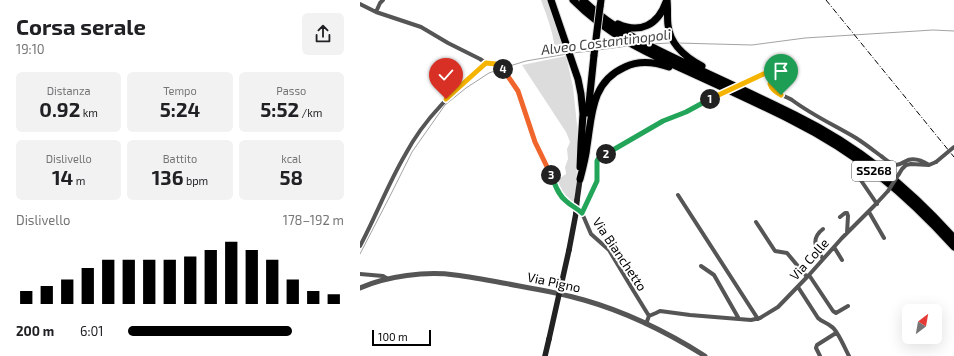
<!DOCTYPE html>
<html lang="it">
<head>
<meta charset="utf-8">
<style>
  :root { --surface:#fff; --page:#f2f2f2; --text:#202124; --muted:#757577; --accent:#000 }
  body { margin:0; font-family:"Exo 2",sans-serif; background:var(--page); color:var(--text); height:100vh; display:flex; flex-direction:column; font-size:15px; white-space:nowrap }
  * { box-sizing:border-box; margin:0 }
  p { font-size:13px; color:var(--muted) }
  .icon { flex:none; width:22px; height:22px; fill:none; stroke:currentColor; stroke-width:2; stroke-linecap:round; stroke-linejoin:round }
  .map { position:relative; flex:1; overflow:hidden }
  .side { display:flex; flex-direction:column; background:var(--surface); width:360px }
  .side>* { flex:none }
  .needle { width:26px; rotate:31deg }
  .controls { position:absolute; left:542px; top:304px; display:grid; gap:8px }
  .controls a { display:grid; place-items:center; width:40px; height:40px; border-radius:6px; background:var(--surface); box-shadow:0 4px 16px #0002; font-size:20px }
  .scale { position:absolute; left:12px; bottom:10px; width:59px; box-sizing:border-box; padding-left:4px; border:2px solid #000; border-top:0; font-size:11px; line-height:14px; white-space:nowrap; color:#000; -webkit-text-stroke:3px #fff; paint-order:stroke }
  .pin { position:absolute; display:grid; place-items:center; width:34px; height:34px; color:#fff; margin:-41px -17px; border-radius:50% 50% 50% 0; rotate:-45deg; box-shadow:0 0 4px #0007 }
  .pin .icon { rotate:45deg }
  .km { position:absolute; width:20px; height:20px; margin:-10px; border-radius:50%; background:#222; color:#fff; font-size:11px; line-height:20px; text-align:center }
  .round { display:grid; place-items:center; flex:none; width:42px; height:42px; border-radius:6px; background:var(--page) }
  .overview { display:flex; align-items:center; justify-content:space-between; height:68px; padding:0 16px }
  h1 { font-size:22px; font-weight:700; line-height:30px }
  .metrics { display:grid; grid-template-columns:repeat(3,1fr); gap:6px; height:68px; padding:4px 16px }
  .metrics div { display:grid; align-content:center; border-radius:6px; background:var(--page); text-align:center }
  .metrics b { font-size:20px; font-weight:700 }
  .metrics small { font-size:11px; font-weight:400 }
  .metrics p { font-size:11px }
  .chart { height:112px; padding:8px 16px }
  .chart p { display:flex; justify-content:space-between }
  .chart svg { width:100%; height:72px; margin-top:4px; stroke:var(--accent); stroke-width:6 }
  ul { padding:0 16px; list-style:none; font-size:13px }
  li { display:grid; grid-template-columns:64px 48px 1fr; align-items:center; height:30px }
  li i { height:10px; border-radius:5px; background:var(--accent) }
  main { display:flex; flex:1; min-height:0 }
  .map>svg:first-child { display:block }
  .green { fill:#dcdcdc }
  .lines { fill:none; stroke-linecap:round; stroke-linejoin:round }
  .stream { stroke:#a3a3a3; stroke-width:1 }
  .trunk-casing { stroke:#dbdbdb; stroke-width:9 }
  .minor { stroke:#555; stroke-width:4 }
  .tertiary { stroke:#555; stroke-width:5 }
  .secondary { stroke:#222; stroke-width:5.5 }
  .trunk { stroke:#000; stroke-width:7 }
  .rail { stroke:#000; stroke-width:1; stroke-dasharray:6 2 1 2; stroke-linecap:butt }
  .trunk-bridge-casing { stroke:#dbdbdb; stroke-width:9; stroke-linecap:butt }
  .minor-bridge { stroke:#555; stroke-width:4 }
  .secondary-bridge { stroke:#222; stroke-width:5.5 }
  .trunk-bridge { stroke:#000; stroke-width:7 }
  .split-1-casing { stroke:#fff; stroke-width:8 }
  .split-2-casing { stroke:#fff; stroke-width:8 }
  .split-3-casing { stroke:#fff; stroke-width:8 }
  .split-4-casing { stroke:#fff; stroke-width:8 }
  .split-5-casing { stroke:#fff; stroke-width:8 }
  .split-1 { stroke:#f5b400; stroke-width:5 }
  .split-2 { stroke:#22a559; stroke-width:5 }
  .split-3 { stroke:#22a559; stroke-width:5 }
  .split-4 { stroke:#f0652b; stroke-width:5 }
  .split-5 { stroke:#f5b400; stroke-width:5 }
  .labels { text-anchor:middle; stroke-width:4; stroke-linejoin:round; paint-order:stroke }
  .shield { fill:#fff; stroke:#4c4c4c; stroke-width:1 }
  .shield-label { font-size:12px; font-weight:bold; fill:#000 }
  .street-label { font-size:13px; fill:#000; stroke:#fff }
  .water-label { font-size:14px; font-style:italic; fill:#444; stroke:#fff }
</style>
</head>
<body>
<main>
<section class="side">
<div class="overview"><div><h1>Corsa serale</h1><p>19:10</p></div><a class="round"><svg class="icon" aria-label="share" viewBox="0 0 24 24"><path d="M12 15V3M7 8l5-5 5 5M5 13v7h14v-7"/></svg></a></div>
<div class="metrics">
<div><p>Distanza</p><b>0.92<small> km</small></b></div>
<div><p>Tempo</p><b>5:24</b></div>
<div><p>Passo</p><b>5:52<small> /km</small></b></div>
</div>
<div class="metrics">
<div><p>Dislivello</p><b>14<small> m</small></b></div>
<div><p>Battito</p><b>136<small> bpm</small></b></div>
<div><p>kcal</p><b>58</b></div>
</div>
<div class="chart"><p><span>Dislivello</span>178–192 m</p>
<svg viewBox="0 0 160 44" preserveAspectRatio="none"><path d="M5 44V36M15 44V33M25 44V29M35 44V22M45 44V17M55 44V17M65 44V17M75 44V17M85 44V15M95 44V11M105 44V6M115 44V11M125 44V17M135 44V29M145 44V36M155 44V38"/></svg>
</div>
<ul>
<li><b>200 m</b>6:01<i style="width:76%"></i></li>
</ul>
</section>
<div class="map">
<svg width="594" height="356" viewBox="0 0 594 356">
  <rect width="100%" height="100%" fill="#fff"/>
  <!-- green -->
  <path class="green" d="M181,0H189L205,52L195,54C195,36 187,17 181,0Z
    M206,56L213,87L218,134V147L216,189L214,203L205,198L201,193L194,178L198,176L200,178L206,174V173L205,167L208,159L207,149L210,142L206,132L162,65Z"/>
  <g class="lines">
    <!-- stream -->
    <path class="stream" d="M317,43L392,45L445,38L573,30L594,31
      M291,44L310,43
      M238,50L268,46
      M212,53L231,51
      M143,68L166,61L207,54
      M0,254L30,196L52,152L85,105L106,88L129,73L140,69"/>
    <!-- trunk casing -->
    <g class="trunk-casing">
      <path id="trunk" d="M191,0L218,79L221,94L223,114L221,144L220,167
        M213,0C248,35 283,51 327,71C362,87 397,103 431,120C497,153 545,193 594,247
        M223,0C252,29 289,46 325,63C362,80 399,97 435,115C498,146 547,186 594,238
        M307,0C308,8 307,17 308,25C310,45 325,57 342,66
        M240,7L241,0
        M258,24C280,34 298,25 306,2
        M228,113L234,55
        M220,179C223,168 226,157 227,146C232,115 231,82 265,67C279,60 295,62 309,67"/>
    </g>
    <!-- minor -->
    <path class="minor" d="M0,4L16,12L61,27L88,43L120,59L126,63L136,64L140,66L145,70L158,91L175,142L200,195L207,202L213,205L222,213L231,234L249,250L273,290L289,316L286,324
      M16,12L20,3L23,0
      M422,67V68C418,72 409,78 410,85C411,93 426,96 432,100C452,115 474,125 496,138C504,143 513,150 521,156C524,158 527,161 531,163C539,167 541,163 548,160C555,158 563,161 569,165
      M390,80L407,71L422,67
      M539,174L542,169L546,165L551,164L569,165L576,162
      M500,179L517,204
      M318,195L398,319
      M509,212L524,238
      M222,213L237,181V161L239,158L303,121L326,112L347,101
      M480,217L485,213H487L488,216L487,233
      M396,222L415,251L427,253L447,277
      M463,229C450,239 456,248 463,259
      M0,246C16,216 28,184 45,155C65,117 94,91 126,63
      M474,247L482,260
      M341,266L354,275L379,319
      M0,274L23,276L28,279
      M449,275L473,311L476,313L488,306
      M438,287L458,318C462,322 468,323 472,327C478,331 485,349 489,356
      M289,316L296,313L300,311L330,315L391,320L400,318L418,307L449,275L482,238L515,205L528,191
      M460,356L456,348L457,345L476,333"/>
    <!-- tertiary -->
    <path class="tertiary" d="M0,288C27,276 66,271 95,275C111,277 127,280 143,283C170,288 197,292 224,300C266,312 307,332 345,356"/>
    <!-- secondary -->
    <path class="secondary" d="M217,200L220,179
      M209,250L216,213
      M185,356L189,339"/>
    <!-- trunk -->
    <use href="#trunk" class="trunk"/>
    <!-- rail -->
    <path class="rail" d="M466,0L594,157"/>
    <!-- trunk-bridge casing -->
    <g class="trunk-bridge-casing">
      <path id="trunk-bridge" d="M234,55L240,7"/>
    </g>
    <!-- minor-bridge -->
    <path class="minor-bridge" d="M347,101L390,80
      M576,162L594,147
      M528,191L539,174"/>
    <!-- secondary-bridge -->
    <path class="secondary-bridge" d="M216,213L217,200
      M189,339L209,250"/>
    <!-- trunk-bridge -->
    <use href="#trunk-bridge" class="trunk-bridge"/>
  </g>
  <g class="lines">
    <!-- split-1 casing -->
    <g class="split-1-casing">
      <path id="split-1" d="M350,99L408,72L422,67C419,73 411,76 410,84C412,90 416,92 421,95"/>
    </g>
    <!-- split-2 casing -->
    <g class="split-2-casing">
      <path id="split-2" d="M246,154L303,121L326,112L350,99"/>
    </g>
    <!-- split-3 casing -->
    <g class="split-3-casing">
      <path id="split-3" d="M191,175C195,184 198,195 206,201C211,206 217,208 222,213L237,181V161L239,158L246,154"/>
    </g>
    <!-- split-4 casing -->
    <g class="split-4-casing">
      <path id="split-4" d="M143,69L158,91L175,142L191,175"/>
    </g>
    <!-- split-5 casing -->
    <g class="split-5-casing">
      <path id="split-5" d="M86,99L126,63L136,64L143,69"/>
    </g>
    <!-- split-1 -->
    <use href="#split-1" class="split-1"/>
    <!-- split-2 -->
    <use href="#split-2" class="split-2"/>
    <!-- split-3 -->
    <use href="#split-3" class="split-3"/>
    <!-- split-4 -->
    <use href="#split-4" class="split-4"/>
    <!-- split-5 -->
    <use href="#split-5" class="split-5"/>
  </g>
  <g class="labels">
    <!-- shield labels -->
    <rect class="shield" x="492" y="161" width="44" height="20" rx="3"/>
    <g class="shield-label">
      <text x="514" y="175">SS268</text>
    </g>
    <!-- street labels -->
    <g class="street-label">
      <text transform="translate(260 254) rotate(56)" y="5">Via Bianchetto</text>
      <text transform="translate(449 259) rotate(-48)" y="5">Via Colle</text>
      <text transform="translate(194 282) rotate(12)" y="5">Via Pigno</text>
    </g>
    <!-- water labels -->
    <g class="water-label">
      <text transform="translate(246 42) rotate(-7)" y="5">Alveo Costantinopoli</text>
    </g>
  </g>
</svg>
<div class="controls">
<a><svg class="needle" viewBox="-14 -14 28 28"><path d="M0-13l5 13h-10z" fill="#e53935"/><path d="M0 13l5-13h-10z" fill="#757577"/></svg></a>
</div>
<div class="scale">100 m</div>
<div class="pin" style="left:421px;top:95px;background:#1e9e55"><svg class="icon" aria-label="arrive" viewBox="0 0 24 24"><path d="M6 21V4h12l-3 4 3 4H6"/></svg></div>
<div class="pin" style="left:86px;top:99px;background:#d93025"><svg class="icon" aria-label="check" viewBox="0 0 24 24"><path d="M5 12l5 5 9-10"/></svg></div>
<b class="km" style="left:350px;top:99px">1</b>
<b class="km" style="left:246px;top:154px">2</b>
<b class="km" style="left:191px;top:175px">3</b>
<b class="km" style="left:143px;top:69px">4</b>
</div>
</main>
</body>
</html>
